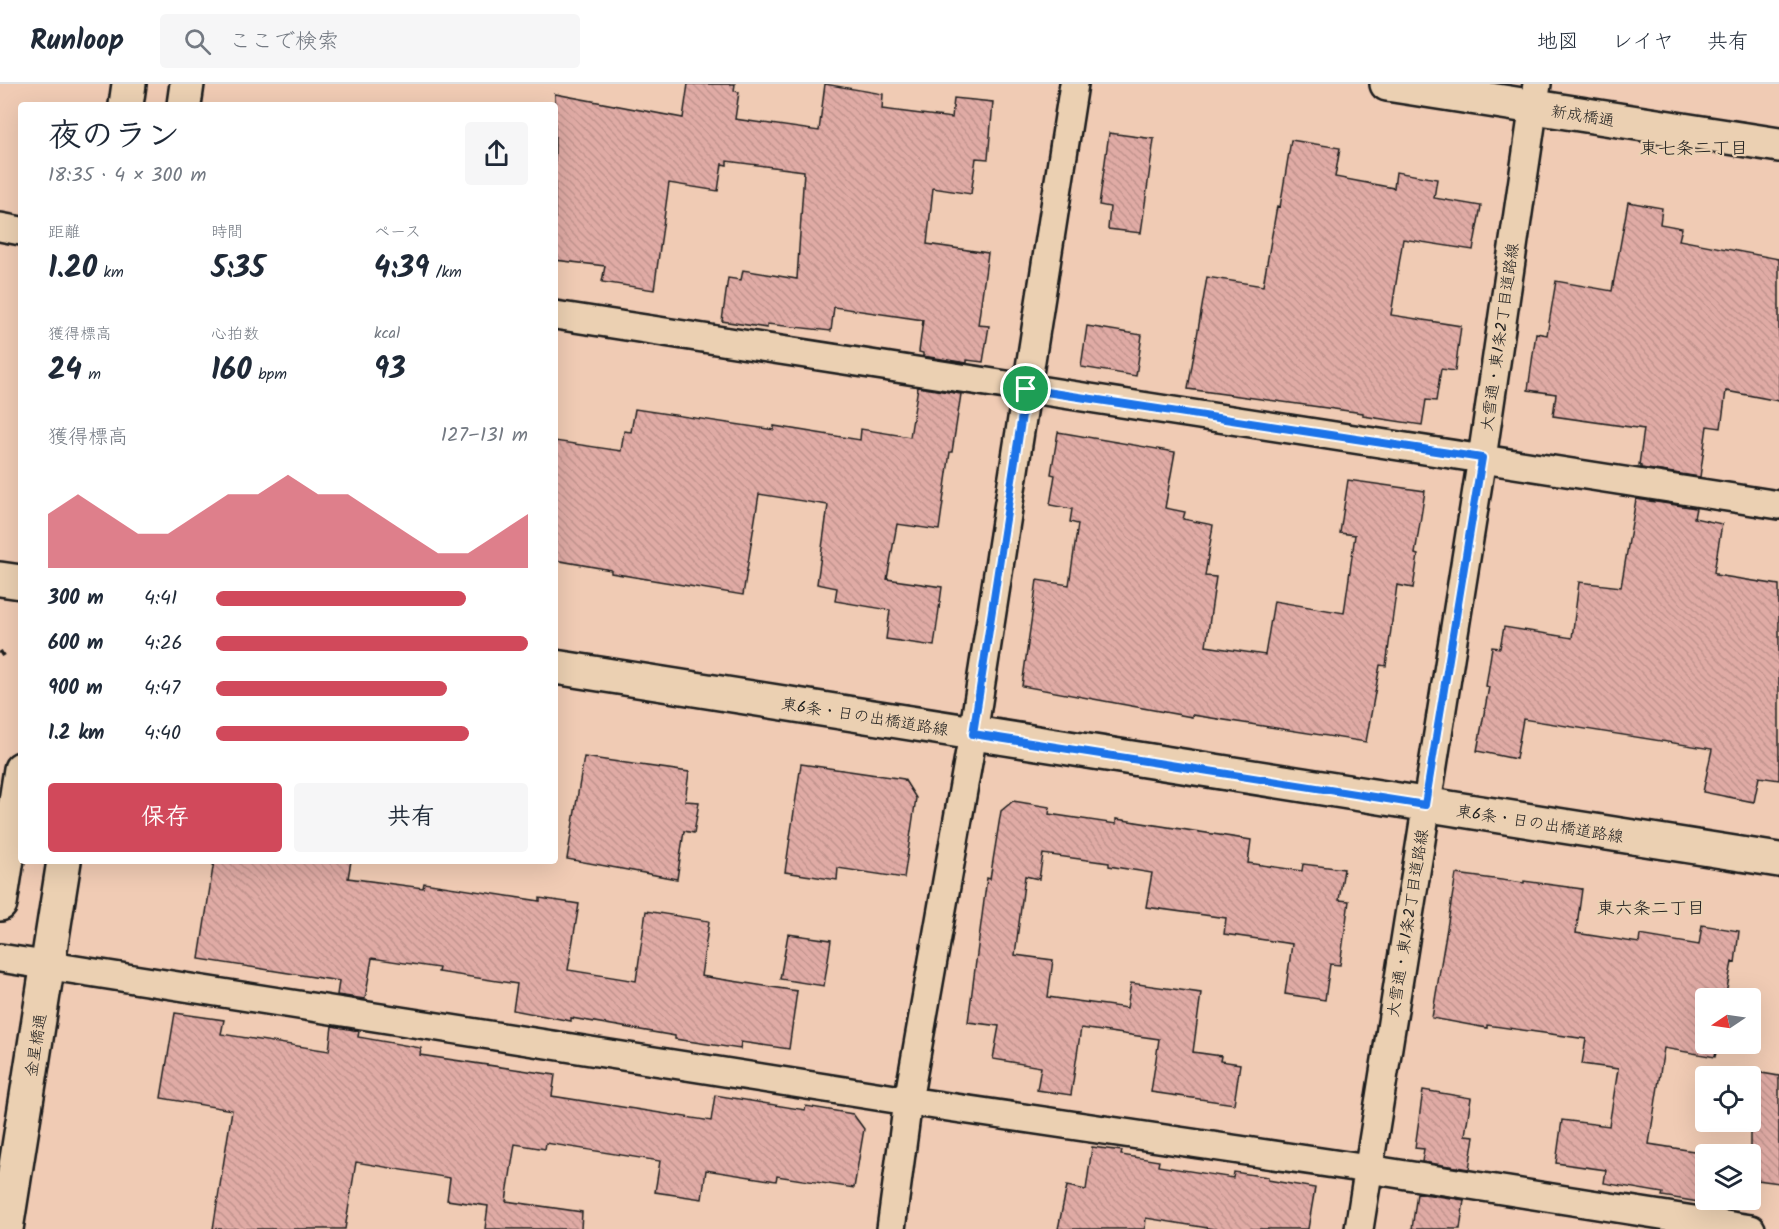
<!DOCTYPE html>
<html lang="ja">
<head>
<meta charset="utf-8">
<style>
  :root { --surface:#fff; --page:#f6f6f7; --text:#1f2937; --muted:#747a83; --line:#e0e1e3; --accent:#d1495b }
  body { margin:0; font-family:Kalam,"Klee One",sans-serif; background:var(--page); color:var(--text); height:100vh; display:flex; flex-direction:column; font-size:22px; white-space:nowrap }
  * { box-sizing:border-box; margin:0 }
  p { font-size:20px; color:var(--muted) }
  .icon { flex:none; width:33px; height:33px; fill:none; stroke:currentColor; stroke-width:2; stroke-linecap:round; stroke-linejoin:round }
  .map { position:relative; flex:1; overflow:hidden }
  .sheet { position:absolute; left:18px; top:18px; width:540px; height:762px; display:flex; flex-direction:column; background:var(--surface); border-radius:6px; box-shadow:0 6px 24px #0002 }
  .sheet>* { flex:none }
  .needle { width:39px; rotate:257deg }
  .controls { position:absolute; left:1695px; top:904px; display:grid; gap:12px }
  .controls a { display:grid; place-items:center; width:66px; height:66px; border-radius:6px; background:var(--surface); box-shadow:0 6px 24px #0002; font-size:30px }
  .pin { position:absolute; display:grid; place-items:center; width:51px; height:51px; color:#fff; margin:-26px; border:3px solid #fff; border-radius:50%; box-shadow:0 2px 6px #0007 }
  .round { display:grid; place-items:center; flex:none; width:63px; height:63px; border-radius:6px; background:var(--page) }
  .headline { display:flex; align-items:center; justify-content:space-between; height:102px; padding:0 30px }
  h1 { font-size:33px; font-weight:800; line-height:45px }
  .metrics { display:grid; grid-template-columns:repeat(3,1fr); gap:9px; height:102px; padding:6px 30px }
  .metrics div { display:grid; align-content:center }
  .metrics b { font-size:30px; font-weight:800 }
  .metrics small { font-size:16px; font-weight:400 }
  .metrics p { font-size:16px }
  .chart { height:168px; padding:12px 30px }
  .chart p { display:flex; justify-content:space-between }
  .chart svg { width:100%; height:108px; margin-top:6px; fill:var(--accent); opacity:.7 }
  .action { display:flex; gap:12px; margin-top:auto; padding:12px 30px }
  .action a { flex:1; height:69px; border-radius:6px; background:var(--accent); color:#fff; font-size:24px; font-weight:800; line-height:69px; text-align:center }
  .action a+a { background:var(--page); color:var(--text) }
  ul { padding:0 30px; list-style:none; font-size:20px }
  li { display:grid; grid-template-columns:96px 72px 1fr; align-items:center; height:45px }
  li i { height:15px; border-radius:8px; background:var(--accent) }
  header { display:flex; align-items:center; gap:36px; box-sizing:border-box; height:84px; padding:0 30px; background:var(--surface); border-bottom:2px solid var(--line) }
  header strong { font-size:28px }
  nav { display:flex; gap:33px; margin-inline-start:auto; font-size:21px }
  .search { width:420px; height:54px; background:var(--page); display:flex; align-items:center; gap:15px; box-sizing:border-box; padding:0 21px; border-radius:6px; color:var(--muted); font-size:22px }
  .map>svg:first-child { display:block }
  .building { fill:url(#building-back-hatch); stroke:#1c1c1c; stroke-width:1.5 }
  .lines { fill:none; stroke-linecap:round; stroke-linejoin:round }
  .street-casing { stroke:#1c1c1c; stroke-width:32 }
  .secondary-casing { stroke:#1c1c1c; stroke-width:38 }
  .path { stroke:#1c1c1c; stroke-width:4; stroke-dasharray:6 4.5; stroke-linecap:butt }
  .street { stroke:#ebd0b2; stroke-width:27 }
  .secondary { stroke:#ebd0b2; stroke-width:33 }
  .route-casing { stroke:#fff; stroke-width:12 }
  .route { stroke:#1a73e8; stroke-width:8 }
  .labels { text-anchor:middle; stroke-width:4.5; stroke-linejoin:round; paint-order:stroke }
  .street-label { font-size:16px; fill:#1c1c1c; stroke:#ebd0b2 }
  .neighbourhood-label { font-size:18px; fill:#1c1c1c; stroke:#ebd0b2 }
</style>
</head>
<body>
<header>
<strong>Runloop</strong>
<div class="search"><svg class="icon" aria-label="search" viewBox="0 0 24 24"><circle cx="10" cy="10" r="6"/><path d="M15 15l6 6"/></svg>ここで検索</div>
<nav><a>地図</a><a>レイヤ</a><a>共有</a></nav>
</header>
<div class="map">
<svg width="1779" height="1145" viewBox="0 0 1779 1145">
  <defs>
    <pattern id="building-back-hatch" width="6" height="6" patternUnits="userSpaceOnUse" patternTransform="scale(1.5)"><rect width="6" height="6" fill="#e0aba5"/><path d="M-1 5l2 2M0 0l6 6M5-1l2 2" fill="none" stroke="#c0938d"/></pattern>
  </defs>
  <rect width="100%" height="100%" fill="#f0cbb4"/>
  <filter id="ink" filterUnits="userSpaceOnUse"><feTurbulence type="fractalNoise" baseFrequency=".0167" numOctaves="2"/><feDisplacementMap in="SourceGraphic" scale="12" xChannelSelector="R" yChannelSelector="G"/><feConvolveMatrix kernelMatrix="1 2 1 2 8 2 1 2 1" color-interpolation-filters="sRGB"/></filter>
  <g filter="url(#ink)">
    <!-- building -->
    <path class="building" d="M688,0H735L734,7L739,8L735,35L819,47L825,0L883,10L882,25L952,34L954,14L993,18L988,75L976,74L971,110L933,104L927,160L988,169L978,241L989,242L983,278L967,276V279L923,272V269L919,268L923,236L834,223L831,247L767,240V244L722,237L728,194L741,196L743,186L797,195L804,87L727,77V81L722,80L718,107L669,99L654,206L602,198L605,182L555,176V10L683,34Z
      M1109,49L1154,55L1141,149L1108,145L1110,123L1099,121Z
      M1291,56L1340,64L1335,93L1394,104L1396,88L1437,95L1434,114L1481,122L1473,166L1403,155L1391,231L1461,242L1455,287L1441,285L1436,317L1426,316L1422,341L1363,332V329L1188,305L1207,193L1263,202L1277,122L1280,123Z
      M1628,118L1662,124L1660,140L1682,144L1679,156L1779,175V317L1726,307L1721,344L1707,342L1700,393L1641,384V382L1639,381L1644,345L1553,332L1556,310L1528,306L1536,249L1547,251L1556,197L1612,207Z
      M1087,242L1142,251L1136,292L1081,283Z
      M918,303L961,310L952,368H950L939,446L897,440L887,495L942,503L934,562L886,555L890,526L835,517L837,504L817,500L828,421L759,410L743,511L611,489V486L555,476V357L621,367L624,347L631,348L635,325L774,346V342L860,356L861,345L910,353Z
      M1058,348L1175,368L1165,424L1185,428L1183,435L1213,441L1205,492L1216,493L1206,562L1265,571L1274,517L1344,529L1355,451L1340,449L1348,396L1425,407L1415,470L1418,471L1413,504L1397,501L1386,582L1380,581L1366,658L1192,631V633L1022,602L1037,496L1069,501L1078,440L1070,438L1072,425L1050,421L1055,391L1051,390Z
      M1636,415L1696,424L1694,434L1722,440L1714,488L1716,489V491L1779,501V696L1759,693L1754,718L1703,708L1712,665L1523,635L1516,675L1477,667L1489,603L1486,602L1492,563L1500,564L1504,543L1572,554L1579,498L1621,503Z
      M584,673L689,688L685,717L699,718L694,749L684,747L677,795L567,775Z
      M801,680L904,695L916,714L904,794L838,784L837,796L785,788Z
      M1013,717L1050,723L1049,730L1116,740V735L1251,756L1248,779L1302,787L1303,780L1344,785L1339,816L1349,817L1340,881L1330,880L1325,916L1285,910L1292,860L1224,850L1226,834L1146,823L1152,789L1109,782V779L1043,770L1039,795L1025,792L1015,871L1053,876L1048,913L1127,924L1131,899L1201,909L1193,968L1221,972L1220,977L1240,980L1234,1020L1151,1008L1159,955L1081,944L1071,1011L1037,1006L1041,983L993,975L999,942L968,938L987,794L990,795L1001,727Z
      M214,777H351L348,794L423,804L424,799L540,817V814L579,820L568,886L636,897L646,827L709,837L701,892L797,907L789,965L741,958L740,965L675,955V952L571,934V937L513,926L517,900L438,888L439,884L372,874L365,915L337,911L339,897L199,875Z
      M1456,790L1524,799V797L1582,805L1576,849L1639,859L1640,851L1699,861L1702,841L1739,847L1735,879L1732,878L1725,915H1706V960H1718L1715,973L1664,964L1649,1060L1713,1070L1706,1071L1705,1119L1662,1112L1663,1109L1604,1099L1606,1086L1556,1079L1562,1036L1609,1042L1618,985L1582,980L1586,955L1487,941V944L1432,934Z
      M788,850L831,856L824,902L780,895Z
      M175,929L224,936L221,950L329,967L332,942L359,947L358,953L421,964L420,971L555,991L552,1012L711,1037L715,1011L805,1026L806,1022L853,1030L864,1045L854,1104L777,1092L776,1097L706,1086L702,1115L655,1108L660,1077L546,1059L545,1065L515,1060L506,1117L582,1128L581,1145H485L488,1122L447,1116L450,1094L356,1078L345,1145H213L232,1026L161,1014Z
      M1750,987L1779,992V1099L1750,1095Z
      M1423,1006L1471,1014L1465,1051L1474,1052L1469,1085L1422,1078L1424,1065L1415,1064Z
      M1092,1063L1122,1067L1121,1071L1159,1077L1158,1082L1233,1094L1234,1088L1268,1093V1096L1315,1104L1308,1145H1214L1146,1134L1145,1145H1058L1067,1102L1086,1106Z
      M1417,1109L1464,1116L1460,1145H1412Z"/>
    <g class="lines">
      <!-- street casing -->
      <g class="street-casing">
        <path id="street" d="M0,143L21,147
          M555,231L1779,421
          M0,874L908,1017L1368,1085L1751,1145
          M891,1145L908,1017L973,650L1074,0
          M1359,1145L1482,374L1537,0"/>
      </g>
      <!-- secondary casing -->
      <g class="secondary-casing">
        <path id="secondary" d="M1387,0L1779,61
          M126,21L129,0
          M184,21L187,0
          M0,495L21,498
          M555,583L1779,776
          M0,820L21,685
          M6,1145L64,777"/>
      </g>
      <!-- path -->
      <path class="path" d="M0,567L3,572"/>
      <!-- street -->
      <use href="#street" class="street"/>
      <!-- secondary -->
      <use href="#secondary" class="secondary"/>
    </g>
  </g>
  <g class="lines" filter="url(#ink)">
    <!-- route casing -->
    <g class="route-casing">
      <path id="route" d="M1026,305L1482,374L1425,721L973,650Z"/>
    </g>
    <!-- route -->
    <use href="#route" class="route"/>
  </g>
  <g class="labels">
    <!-- street labels -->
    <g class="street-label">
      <text transform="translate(1583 31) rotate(9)" y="6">新成橋通</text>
      <text transform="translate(1499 253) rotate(-82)" y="6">大雪通・東1条2丁目道路線</text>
      <text transform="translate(865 632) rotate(9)" y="6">東6条・日の出橋道路線</text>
      <text transform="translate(1540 739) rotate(9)" y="6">東6条・日の出橋道路線</text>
      <text transform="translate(1407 839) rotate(-81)" y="6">大雪通・東1条2丁目道路線</text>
      <text transform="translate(35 961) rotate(-81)" y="6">金星橋通</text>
    </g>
    <!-- neighbourhood labels -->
    <g class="neighbourhood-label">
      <text x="1694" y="70">東七条二丁目</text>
      <text x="1651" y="830">東六条二丁目</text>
    </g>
  </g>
</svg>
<div class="controls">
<a><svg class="needle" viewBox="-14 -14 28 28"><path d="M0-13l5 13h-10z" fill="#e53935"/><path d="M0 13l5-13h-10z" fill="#747a83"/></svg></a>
<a><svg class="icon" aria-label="locate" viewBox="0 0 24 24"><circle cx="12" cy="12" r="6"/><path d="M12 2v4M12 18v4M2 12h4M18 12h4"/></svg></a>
<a><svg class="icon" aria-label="layers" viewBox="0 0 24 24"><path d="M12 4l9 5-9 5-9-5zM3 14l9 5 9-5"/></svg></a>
</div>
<div class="pin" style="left:1026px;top:305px;background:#1e9e55"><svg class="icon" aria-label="arrive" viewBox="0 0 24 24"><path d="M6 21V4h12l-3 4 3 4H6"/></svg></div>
<section class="sheet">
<div class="headline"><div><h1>夜のラン</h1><p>18:35 · 4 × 300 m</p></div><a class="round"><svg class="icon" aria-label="share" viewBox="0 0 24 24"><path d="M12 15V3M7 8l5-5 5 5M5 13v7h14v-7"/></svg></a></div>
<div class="metrics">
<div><p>距離</p><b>1.20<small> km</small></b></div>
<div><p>時間</p><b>5:35</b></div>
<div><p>ペース</p><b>4:39<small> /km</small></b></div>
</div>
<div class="metrics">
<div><p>獲得標高</p><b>24<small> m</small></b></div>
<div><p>心拍数</p><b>160<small> bpm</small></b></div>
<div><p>kcal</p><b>93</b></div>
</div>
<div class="chart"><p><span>獲得標高</span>127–131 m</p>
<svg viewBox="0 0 160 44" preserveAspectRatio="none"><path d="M0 44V22L10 14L20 22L30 30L40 30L50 22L60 14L70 14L80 6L90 14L100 14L110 22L120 30L130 38L140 38L150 30L160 22V44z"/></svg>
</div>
<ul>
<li><b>300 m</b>4:41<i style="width:80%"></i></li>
<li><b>600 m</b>4:26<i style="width:100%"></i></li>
<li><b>900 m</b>4:47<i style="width:74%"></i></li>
<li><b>1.2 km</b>4:40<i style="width:81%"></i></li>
</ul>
<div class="action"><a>保存</a><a>共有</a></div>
</section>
</div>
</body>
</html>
